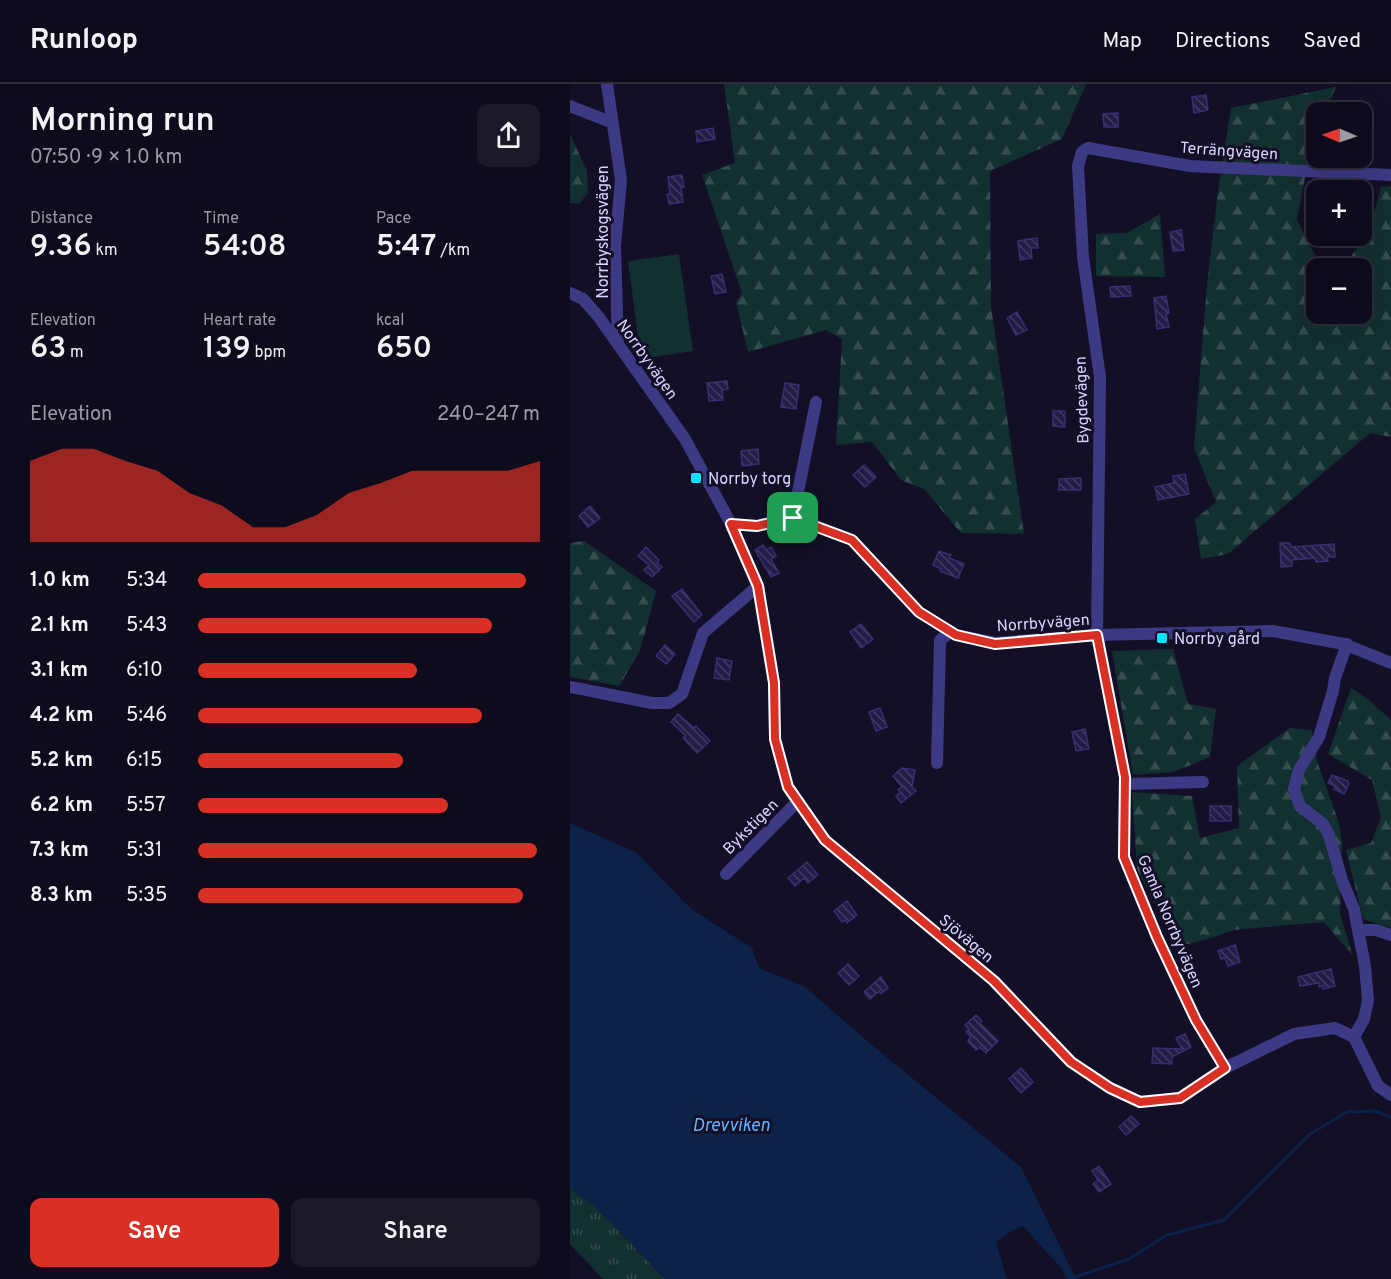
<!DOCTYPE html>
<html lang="en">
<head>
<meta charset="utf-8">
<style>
  :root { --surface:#0e0b1c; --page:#1c1929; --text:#f1f3f6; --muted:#9b9ba3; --line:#2e2b3b; --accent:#d93025 }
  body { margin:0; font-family:Overpass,sans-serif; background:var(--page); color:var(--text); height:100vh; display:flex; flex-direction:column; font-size:22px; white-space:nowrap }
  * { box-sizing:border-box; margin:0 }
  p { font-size:20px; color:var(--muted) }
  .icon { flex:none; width:33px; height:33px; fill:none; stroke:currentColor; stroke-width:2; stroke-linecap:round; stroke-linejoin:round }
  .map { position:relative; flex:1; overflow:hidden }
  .side { display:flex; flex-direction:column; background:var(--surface); width:570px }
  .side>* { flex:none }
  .needle { width:39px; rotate:272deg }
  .fabs { position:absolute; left:736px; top:18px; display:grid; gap:12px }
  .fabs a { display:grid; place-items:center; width:66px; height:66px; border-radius:12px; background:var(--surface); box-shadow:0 6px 24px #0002,0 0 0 2px var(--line); font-size:30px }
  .pin { position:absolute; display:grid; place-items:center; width:51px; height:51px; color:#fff; margin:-26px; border-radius:12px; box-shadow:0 3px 9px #0006 }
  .round { display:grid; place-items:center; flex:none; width:63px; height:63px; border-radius:12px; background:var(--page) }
  .head { display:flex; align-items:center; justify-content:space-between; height:102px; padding:0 30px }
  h1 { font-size:33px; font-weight:600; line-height:45px }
  .figures { display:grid; grid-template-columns:repeat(3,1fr); gap:9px; height:102px; padding:6px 30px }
  .figures div { display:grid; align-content:center }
  .figures b { font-size:30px; font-weight:600 }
  .figures small { font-size:16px; font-weight:400 }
  .figures p { font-size:16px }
  .chart { height:168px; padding:12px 30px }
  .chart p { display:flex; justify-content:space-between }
  .chart svg { width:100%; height:108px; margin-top:6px; fill:var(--accent); opacity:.7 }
  .primary-button { display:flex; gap:12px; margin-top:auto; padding:12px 30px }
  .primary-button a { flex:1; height:69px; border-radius:12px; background:var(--accent); color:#fff; font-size:24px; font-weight:600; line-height:69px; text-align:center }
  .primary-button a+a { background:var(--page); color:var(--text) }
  ul { padding:0 30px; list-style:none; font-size:20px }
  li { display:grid; grid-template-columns:96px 72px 1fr; align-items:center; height:45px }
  li i { height:15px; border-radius:8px; background:var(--accent) }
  header { display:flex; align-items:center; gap:36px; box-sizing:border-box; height:84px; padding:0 30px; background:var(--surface); border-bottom:2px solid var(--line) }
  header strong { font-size:28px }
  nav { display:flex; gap:33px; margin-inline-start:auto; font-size:21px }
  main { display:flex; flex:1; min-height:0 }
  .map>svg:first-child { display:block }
  .grass { fill:url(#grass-tufts) }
  .forest { fill:url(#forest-firs) }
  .green { fill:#12302f }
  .water { fill:#0c2248 }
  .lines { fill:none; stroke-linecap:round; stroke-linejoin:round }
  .stream { stroke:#0c2248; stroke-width:3 }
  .building { fill:url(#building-back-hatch); stroke:#3b2d73; stroke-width:1.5 }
  .minor { stroke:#3d3a85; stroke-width:12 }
  .route-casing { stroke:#fff; stroke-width:12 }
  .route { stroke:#d93025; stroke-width:8 }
  .poi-dot { fill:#00e5ff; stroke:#130f26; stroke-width:2 }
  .labels { text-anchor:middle; stroke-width:6; stroke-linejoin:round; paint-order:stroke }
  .street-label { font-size:16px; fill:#d9d4ff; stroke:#130f26 }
  .poi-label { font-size:16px; fill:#d9d4ff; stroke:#130f26; text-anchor:start }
  .water-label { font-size:18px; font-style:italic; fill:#62b6ff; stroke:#130f26 }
</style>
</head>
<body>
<header>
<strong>Runloop</strong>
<nav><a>Map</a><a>Directions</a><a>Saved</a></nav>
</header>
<main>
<section class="side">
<div class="head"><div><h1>Morning run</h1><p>07:50 · 9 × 1.0 km</p></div><a class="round"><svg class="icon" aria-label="share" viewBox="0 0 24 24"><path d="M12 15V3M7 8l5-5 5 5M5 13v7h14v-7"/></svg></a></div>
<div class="figures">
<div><p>Distance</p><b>9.36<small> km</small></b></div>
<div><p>Time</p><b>54:08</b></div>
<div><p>Pace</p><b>5:47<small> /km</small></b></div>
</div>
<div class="figures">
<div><p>Elevation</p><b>63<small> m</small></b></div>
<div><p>Heart rate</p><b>139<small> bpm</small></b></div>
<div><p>kcal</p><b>650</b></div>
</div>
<div class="chart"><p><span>Elevation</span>240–247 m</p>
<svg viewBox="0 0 160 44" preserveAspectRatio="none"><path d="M0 44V11L10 6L20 6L30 11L40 15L50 24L60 29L70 38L80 38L90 33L100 24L110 20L120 15L130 15L140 15L150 15L160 11V44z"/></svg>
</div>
<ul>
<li><b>1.0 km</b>5:34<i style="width:96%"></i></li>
<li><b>2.1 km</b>5:43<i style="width:86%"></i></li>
<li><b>3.1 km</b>6:10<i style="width:64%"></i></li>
<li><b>4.2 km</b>5:46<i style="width:83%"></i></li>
<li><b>5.2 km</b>6:15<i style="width:60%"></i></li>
<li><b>6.2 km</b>5:57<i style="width:73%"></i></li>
<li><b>7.3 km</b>5:31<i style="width:99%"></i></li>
<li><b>8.3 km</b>5:35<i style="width:95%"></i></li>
</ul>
<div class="primary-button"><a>Save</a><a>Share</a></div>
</section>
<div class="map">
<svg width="821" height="1195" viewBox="0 0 821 1195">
  <defs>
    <pattern id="grass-tufts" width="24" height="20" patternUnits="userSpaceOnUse" patternTransform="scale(1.5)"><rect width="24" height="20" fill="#12302f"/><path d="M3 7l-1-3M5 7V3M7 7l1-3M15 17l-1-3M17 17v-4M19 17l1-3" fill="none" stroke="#344d4e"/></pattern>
    <pattern id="forest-firs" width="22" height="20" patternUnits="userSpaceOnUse" patternTransform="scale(1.5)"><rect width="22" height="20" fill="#12302f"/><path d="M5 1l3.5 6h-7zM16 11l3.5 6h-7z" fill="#344d4e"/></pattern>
    <pattern id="building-back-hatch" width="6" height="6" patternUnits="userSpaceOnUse" patternTransform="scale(1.5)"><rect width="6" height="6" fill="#241b47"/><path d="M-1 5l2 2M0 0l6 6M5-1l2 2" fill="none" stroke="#433b63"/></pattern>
  </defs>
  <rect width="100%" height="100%" fill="#130f26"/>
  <!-- grass -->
  <path class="grass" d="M0,1105L26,1123L95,1195H33L0,1160Z"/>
  <!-- forest -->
  <path class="forest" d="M154,0H516L492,55L420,87L421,222L454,450L391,449L354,405L331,396L302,358L266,361L272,255L256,246L178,268L166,218L172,209L132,91L165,79Z
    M766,3L755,28H747V46L742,57L727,136L752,184H747V230H792V184H753L780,174L800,146L811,103L821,102V353L800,349L658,470L631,475L625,435L646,418L624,364L637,200L648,107L661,24Z
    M0,50L17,87L18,109L9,120L0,119Z
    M590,130L595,193L526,192V150L557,149Z
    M14,457L86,507L70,567L49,602L0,593V459Z
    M603,565L618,620L646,625L640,673L604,688L563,691L542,567Z
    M781,604L798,615L821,636V844L793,835L776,766L801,759L811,733L802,696L758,670Z
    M720,644L742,646L747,677L769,739L772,758L770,830L783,872L754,838L664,846L641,854L606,863L567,785L562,708L622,712L630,754L669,744L667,682Z"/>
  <!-- green -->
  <path class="green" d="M109,170L123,267L71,275L58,177Z"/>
  <!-- water -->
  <path class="water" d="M0,739L67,769L121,825L182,864L189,884L235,903L309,967L451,1083L506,1195H497L491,1184L453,1142L438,1149L426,1158L437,1195H95L26,1123L0,1105Z"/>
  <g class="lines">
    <!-- stream -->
    <path class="stream" d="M505,1193L559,1175L597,1151L654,1136L740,1050L777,1028L805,1027L821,1033"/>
  </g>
  <!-- building -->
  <path class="building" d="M636,11L638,26L624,29L622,13Z
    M548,29V43H534L533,30Z
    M143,44L145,55L127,58L126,47Z
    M112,91L114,103L111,104L113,118L99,120L97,110H100L98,93Z
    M611,146L614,166L603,167L600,148Z
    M467,154L468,164H461L462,174L450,176L448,157Z
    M152,190L156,208L145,210L141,192Z
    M560,202L561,212L541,213L540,203Z
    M596,212L599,229L596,230L599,243L587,245L584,214Z
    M447,228L457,246L446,251L437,234Z
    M157,297L158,305L152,306L153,316L139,317L137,299Z
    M215,299L229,301L226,325L211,323Z
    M483,327H495V343L483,342Z
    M188,365L189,380L172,382L171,367Z
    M294,381L306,393L295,403L283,391Z
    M615,390L619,410L588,416L585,403L604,399L603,392Z
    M511,394V406H489V395Z
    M20,422L30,434L18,443L9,432Z
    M710,459H720L721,463L764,460L765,473H757L758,477L746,478L745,474L722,476V482L711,483Z
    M193,461L196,466L201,463L206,472L201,475L209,489L201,493L185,466Z
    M76,463L89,476L87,479L92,483L82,493L74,486L79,481L68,472Z
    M369,467L381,471L379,474L394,480L388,494L370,487L371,485L363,481Z
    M112,505L132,531L124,538L102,512Z
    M291,540L303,555L291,564L280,548Z
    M95,561L105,570L96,580L86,572Z
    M147,574L162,577L159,596L144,594Z
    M310,624L317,643L306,647L299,628Z
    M108,630L124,644L126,642L140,657L127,669L113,654L116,652L101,638Z
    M515,645L519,665L506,667L502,648Z
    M332,684L345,686L342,703L346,707L331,719L326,712L331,708L328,706L332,703L323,692Z
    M762,691L778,697L779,700L774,710L764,705L765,702L758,699Z
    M640,722H661V737H640Z
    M237,778L248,791L238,799L234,794L225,802L218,794Z
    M277,817L287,831L277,839L275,836L272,838L264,827Z
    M665,861L670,878L658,882L655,874L651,875L648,867Z
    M278,880L289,892L279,901L268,889Z
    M761,885L765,902L753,905V902L749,903V899L730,902L728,893Z
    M311,893L318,904L311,910L309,907L300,915L294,908Z
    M406,931L412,937L410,939L428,957L416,969L410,963L406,966L398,957L401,953L396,948L399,945L395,941Z
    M615,950L621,963L602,973V980L582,979L583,964L612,965L606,954Z
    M451,984L463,998L451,1009L439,995Z
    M561,1032L569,1040L556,1051L549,1043Z
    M529,1082L541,1100L529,1108L523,1100L528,1096L522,1087Z"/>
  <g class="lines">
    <!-- minor -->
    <path class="minor" d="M37,0L51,96L45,162L48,261
      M0,22L43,39
      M0,209L13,215L28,232L115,355L161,440L187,442L223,433L282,456L349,528L386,551L425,559L527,551L703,547L774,560L821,579
      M223,433L246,318
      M161,440L188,502L204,599L205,655L218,703L255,756L424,897L501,978L540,1004L570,1018L610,1014L655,984L724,950L765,944L784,953L808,1002L821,1011
      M777,560L765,594L763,607L749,653L729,686L724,705L730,722L753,740L759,751L772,796L784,825L795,882L798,916L794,935L784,953
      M0,603L82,619H99L112,610L133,549L188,502
      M367,679L370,556L381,548
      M555,700L633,698
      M156,790L228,717
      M789,846H806L821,851
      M655,984L626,936L587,853L554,773L555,693L527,551L530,293L513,173L508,82L512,68L518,64L620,82L821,91"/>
  </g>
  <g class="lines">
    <!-- route casing -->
    <g class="route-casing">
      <path id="route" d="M223,434L282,456L349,528L386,551L425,560L527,551L555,693L554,773L587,853L626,936L655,984L610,1014L570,1018L540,1004L501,978L424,897L255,756L218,703L205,655L204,599L188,502L161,440L187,442Z"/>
    </g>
    <!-- route -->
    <use href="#route" class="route"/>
  </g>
  <!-- markers -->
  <g class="poi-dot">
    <rect x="120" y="388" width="12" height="12" rx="3"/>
    <rect x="586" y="548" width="12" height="12" rx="3"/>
  </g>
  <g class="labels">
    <!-- street labels -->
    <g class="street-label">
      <text transform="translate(659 66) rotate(4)" y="6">Terrängvägen</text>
      <text transform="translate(32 148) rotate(-90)" y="6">Norrbyskogsvägen</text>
      <text transform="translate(78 275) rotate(55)" y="6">Norrbyvägen</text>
      <text transform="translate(511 316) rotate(-92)" y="6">Bygdevägen</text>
      <text transform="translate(473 538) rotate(-4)" y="6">Norrbyvägen</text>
      <text transform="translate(180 742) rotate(-45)" y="6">Bykstigen</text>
      <text transform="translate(601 837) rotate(67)" y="6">Gamla Norrbyvägen</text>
      <text transform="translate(397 854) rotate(40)" y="6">Sjövägen</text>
    </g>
    <!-- poi labels -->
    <g class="poi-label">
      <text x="138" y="400">Norrby torg</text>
      <text x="604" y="560">Norrby gård</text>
    </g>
    <!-- water labels -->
    <g class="water-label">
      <text x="161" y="1047">Drevviken</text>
    </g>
  </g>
</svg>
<div class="fabs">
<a><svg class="needle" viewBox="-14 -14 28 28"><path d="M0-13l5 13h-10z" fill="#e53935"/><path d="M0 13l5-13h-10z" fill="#9b9ba3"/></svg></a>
<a>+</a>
<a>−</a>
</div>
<div class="pin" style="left:223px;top:434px;background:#1e9e55"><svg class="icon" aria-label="arrive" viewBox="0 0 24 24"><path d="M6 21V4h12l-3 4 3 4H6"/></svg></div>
</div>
</main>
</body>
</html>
